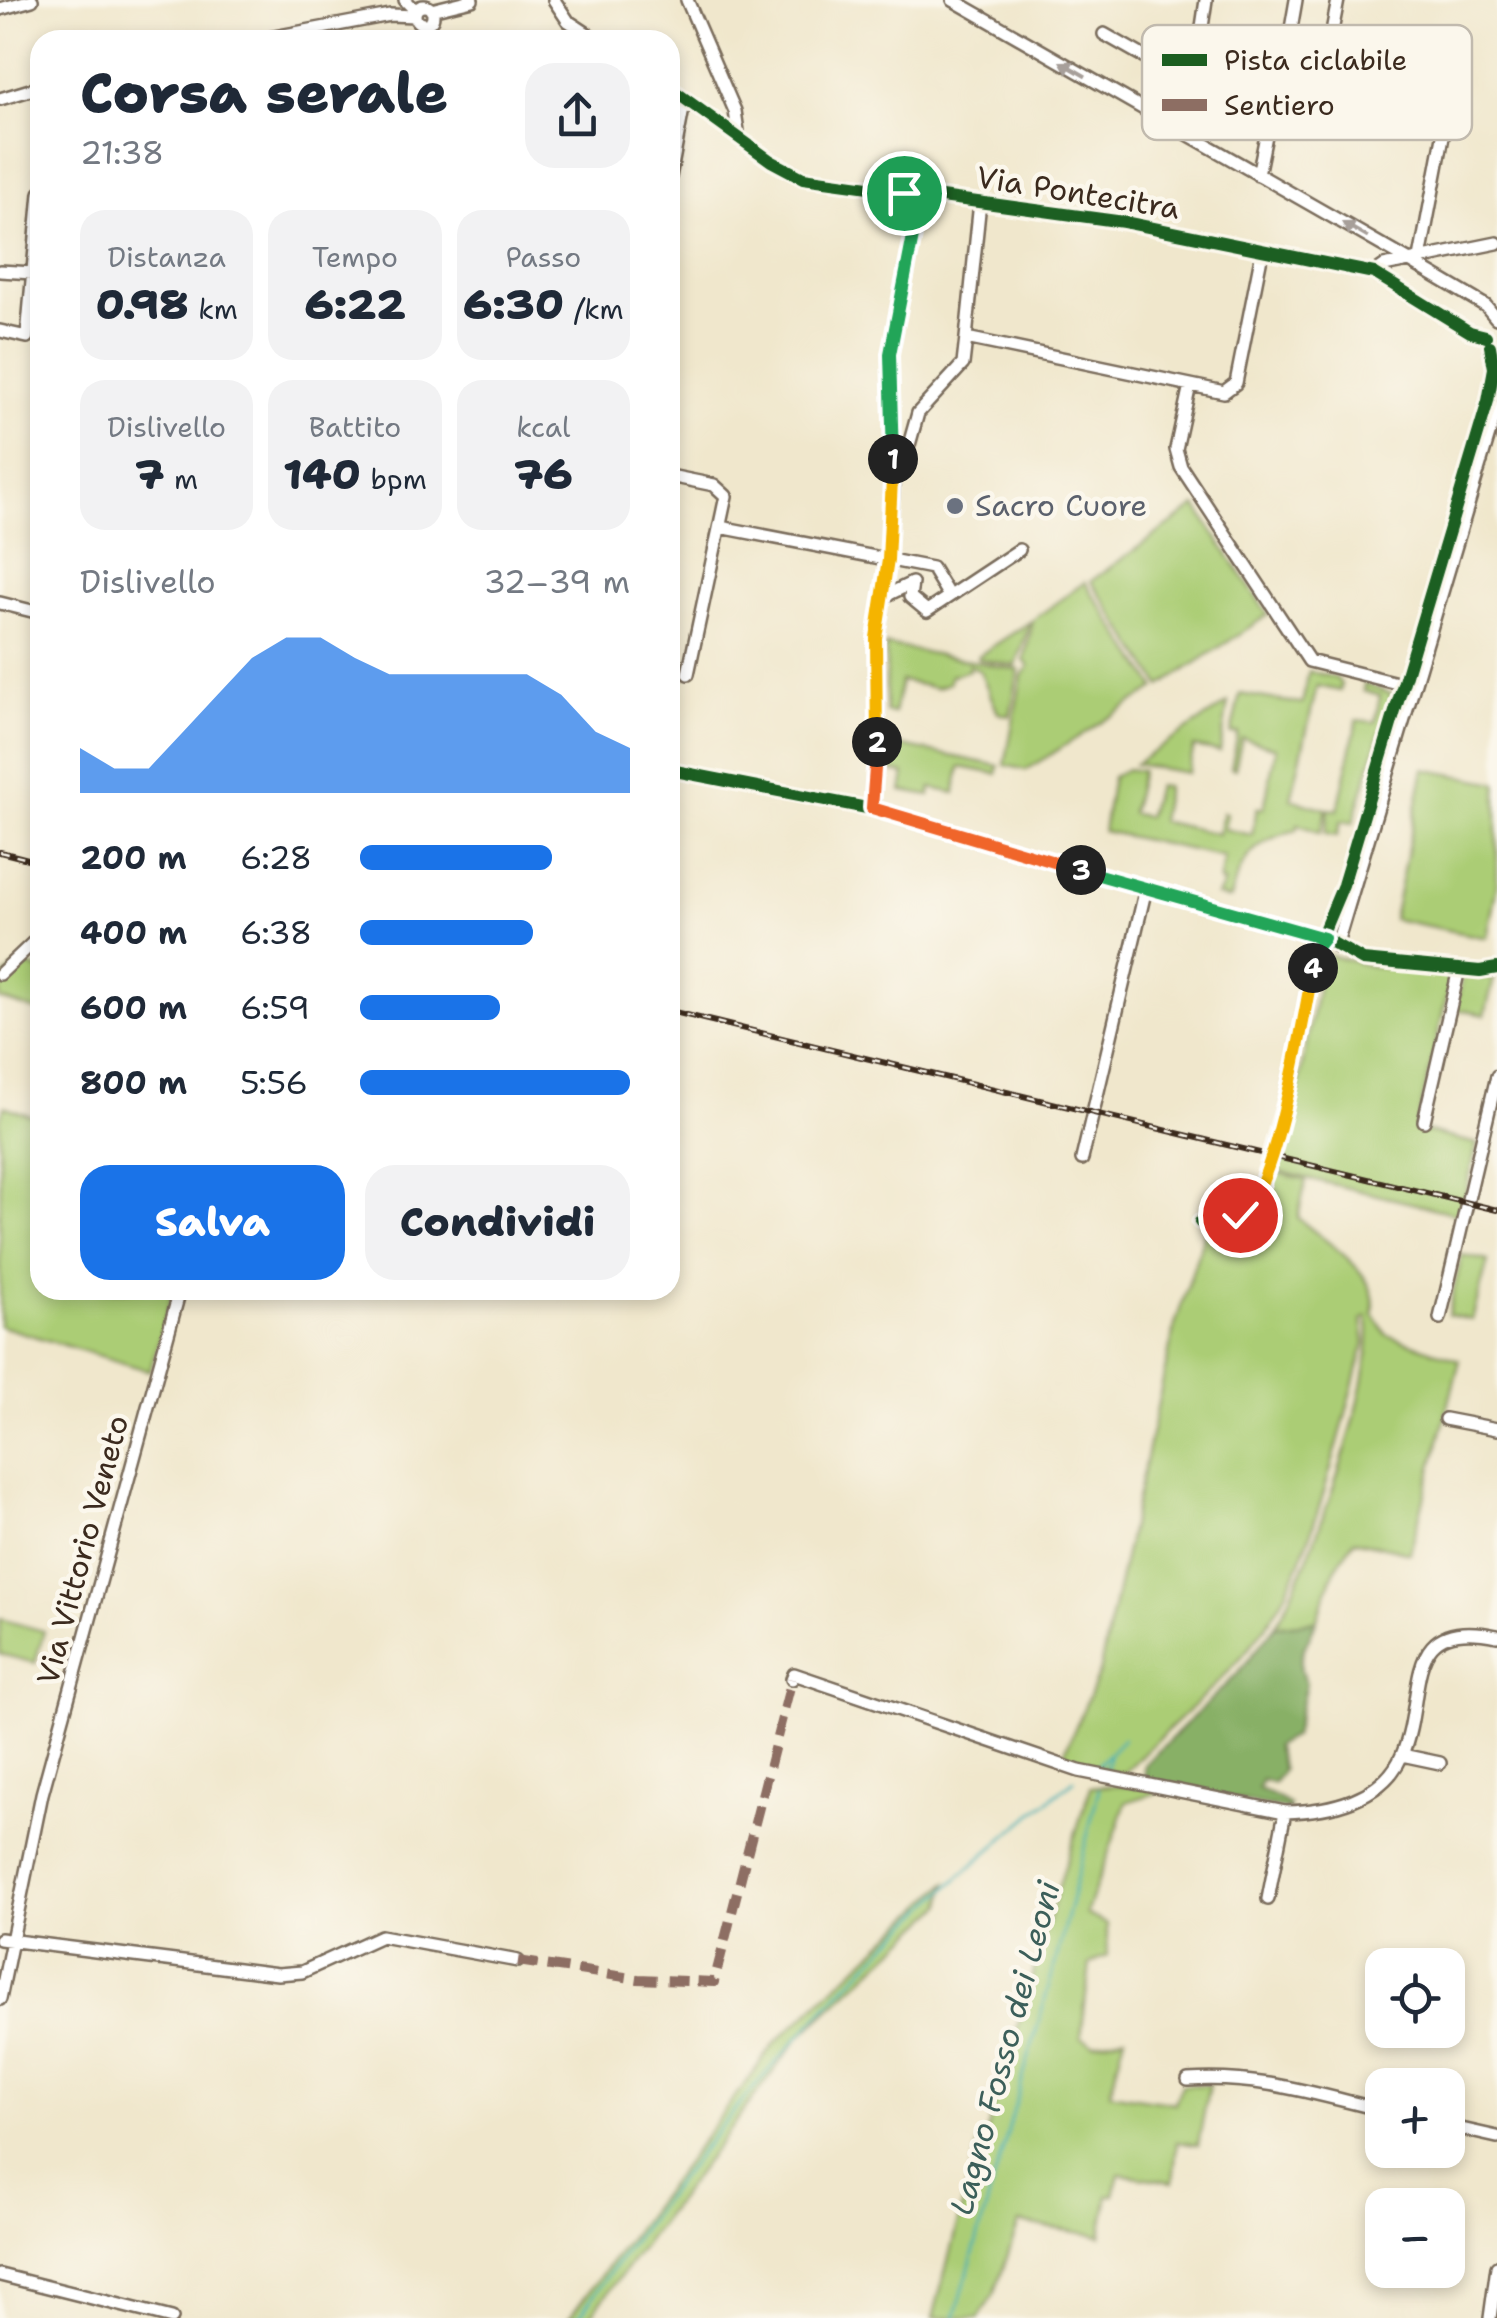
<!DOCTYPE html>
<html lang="it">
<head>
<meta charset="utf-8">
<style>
  :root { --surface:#fff; --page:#f2f2f3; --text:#1f2937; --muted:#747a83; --accent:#1a73e8 }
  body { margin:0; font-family:"Shantell Sans",sans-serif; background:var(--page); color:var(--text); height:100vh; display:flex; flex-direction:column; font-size:38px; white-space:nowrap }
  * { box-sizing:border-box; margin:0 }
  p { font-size:32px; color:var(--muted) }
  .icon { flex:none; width:55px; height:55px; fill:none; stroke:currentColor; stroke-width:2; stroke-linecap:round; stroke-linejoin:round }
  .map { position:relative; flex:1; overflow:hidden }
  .side { position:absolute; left:30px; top:30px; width:650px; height:1270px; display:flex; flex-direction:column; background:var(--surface); border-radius:30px; box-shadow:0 5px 15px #0003 }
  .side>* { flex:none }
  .tools { position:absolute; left:1365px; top:1948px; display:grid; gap:20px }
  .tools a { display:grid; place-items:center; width:100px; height:100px; border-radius:20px; background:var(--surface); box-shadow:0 5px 15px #0003; font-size:50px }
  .pin { position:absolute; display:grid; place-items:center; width:85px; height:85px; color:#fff; margin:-42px; border:5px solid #fff; border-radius:50%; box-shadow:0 2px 10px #0007 }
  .km { position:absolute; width:50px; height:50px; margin:-25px; border-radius:50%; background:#222; color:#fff; font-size:28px; line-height:50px; text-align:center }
  .round { display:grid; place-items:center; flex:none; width:105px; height:105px; border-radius:30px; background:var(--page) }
  .overview { display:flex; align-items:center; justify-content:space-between; height:170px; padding:0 50px }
  h1 { font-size:55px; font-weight:800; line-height:75px }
  .stats { display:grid; grid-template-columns:repeat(3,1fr); gap:15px; height:170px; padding:10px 50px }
  .stats div { display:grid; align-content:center; border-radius:25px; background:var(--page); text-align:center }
  .stats b { font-size:42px; font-weight:800 }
  .stats small { font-size:28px; font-weight:400 }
  .stats p { font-size:28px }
  .chart { height:280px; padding:20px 50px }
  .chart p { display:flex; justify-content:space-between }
  .chart svg { width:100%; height:180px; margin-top:10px; fill:var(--accent); opacity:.7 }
  .button { display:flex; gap:20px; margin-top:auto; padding:20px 50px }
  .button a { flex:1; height:115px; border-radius:30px; background:var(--accent); color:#fff; font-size:40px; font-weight:800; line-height:115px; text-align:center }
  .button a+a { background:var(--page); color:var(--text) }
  ul { padding:0 50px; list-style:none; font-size:32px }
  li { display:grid; grid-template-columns:160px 120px 1fr; align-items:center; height:75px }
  li i { height:25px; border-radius:12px; background:var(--accent) }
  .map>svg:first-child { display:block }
  .green { fill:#abcd75; stroke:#737c4a; stroke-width:2.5 }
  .forest { fill:#88b066; stroke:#626d42; stroke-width:2.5 }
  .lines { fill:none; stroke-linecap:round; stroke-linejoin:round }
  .stream { stroke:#3dafb5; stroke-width:2.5 }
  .minor-casing { stroke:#7a6c5b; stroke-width:16 }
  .minor { stroke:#fff; stroke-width:11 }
  .rail-casing { stroke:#3b2a1e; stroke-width:6 }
  .rail { stroke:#fbf7ec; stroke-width:2.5; stroke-dasharray:8; stroke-linecap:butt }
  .quiet { stroke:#8d6e63; stroke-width:10; stroke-dasharray:20 10; stroke-linecap:butt }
  .cycleway-casing { stroke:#fbf7ec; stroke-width:19 }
  .cycleway { stroke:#1b5e20; stroke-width:12 }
  .oneway { fill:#a79f9a }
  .split-1-casing { stroke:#fff; stroke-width:20 }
  .split-2-casing { stroke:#fff; stroke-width:20 }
  .split-3-casing { stroke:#fff; stroke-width:20 }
  .split-4-casing { stroke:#fff; stroke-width:20 }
  .split-5-casing { stroke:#fff; stroke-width:20 }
  .split-1 { stroke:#22a559; stroke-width:12 }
  .split-2 { stroke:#f5b400; stroke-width:12 }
  .split-3 { stroke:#f0652b; stroke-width:12 }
  .split-4 { stroke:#22a559; stroke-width:12 }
  .split-5 { stroke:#f5b400; stroke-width:12 }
  .worship-dot { fill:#6b7280; stroke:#fbf7ec; stroke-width:4 }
  .labels { text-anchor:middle; stroke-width:9; stroke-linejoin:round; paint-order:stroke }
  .street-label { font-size:30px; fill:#3b2a1e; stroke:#fbf7ec }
  .worship-label { font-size:30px; fill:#5b616d; stroke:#fbf7ec; text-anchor:start }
  .water-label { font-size:32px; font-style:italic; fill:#3c5f5a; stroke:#fbf7ec }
  .key { fill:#fbf7ec; stroke:#c1baae; stroke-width:2.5 }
  .key-label { font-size:28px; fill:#3b2a1e }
</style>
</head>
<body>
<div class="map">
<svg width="1497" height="2318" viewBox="0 0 1497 2318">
  <rect width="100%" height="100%" fill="#fbf7ec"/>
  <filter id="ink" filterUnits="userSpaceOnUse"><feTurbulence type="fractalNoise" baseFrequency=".01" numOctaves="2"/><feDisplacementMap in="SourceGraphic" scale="20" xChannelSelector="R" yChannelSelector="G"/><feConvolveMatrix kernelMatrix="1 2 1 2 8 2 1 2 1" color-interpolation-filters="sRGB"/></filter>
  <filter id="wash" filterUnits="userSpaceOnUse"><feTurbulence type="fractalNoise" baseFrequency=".0048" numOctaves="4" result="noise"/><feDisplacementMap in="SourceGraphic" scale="40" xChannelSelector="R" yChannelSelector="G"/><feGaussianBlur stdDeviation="2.25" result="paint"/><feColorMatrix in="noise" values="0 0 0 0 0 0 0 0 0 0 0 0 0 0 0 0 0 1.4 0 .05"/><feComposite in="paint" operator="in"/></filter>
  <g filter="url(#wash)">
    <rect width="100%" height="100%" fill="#f0e7cc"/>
    <!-- green -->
    <path class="green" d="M1196,506L1268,615L1161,686L1091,581Z
      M1085,582L1156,688L1026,770L1005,765L1022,675L1029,667L1024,660L1033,620Z
      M1030,622L1016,666L979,659L978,656Z
      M886,645L1019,670L1010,716L998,713L980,671L969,665V670L950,676L949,683L936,688L901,681L894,713L886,712Z
      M1309,671L1336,678L1341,684L1340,691L1317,686L1291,799L1327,809L1320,833L1298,824L1297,830C1254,840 1240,860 1230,899L1217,896L1224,883L1219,882L1224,857L1103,831L1112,777L1127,769L1141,771L1131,813L1147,817L1157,786L1166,787L1160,821L1218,834L1223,813L1227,814L1224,829L1252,835L1257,808H1264L1276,748L1242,738L1235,769L1231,768L1238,733L1231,734L1240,694L1302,704Z
      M1364,684L1392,694L1353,823L1341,821L1337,836L1325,834L1329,809L1338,810L1357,720L1375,722L1380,696L1363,691Z
      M1228,703L1220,752L1194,747L1188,773L1135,764Z
      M884,742L999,766L997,774L960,767L955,793L931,788L930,796L902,791L905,774L883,769Z
      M1424,769L1497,783V884L1487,938L1393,919Z
      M1324,954L1375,967L1452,974L1416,1129L1477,1144L1461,1215L1273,1170L1295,1103Z
      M20,963L40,970V1012L0,999V981Z
      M1463,976L1494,978L1485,1015L1455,1009Z
      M4,1106L40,1119V1290H173L150,1371L0,1326V1119Z
      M1272,1171L1306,1180L1298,1218C1325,1242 1382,1273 1373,1314L1387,1335L1460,1360L1410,1553L1354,1540L1335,1569L1316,1621L1275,1626C1307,1575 1381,1371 1367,1317L1362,1320L1365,1343C1343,1419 1316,1547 1275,1612C1237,1674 1173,1721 1123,1774L1062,1758L1099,1673L1175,1325L1205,1232L1252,1215Z
      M1462,1255L1488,1261L1472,1320L1448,1315Z
      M0,1619L44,1631L35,1663L0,1654Z
      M1116,1785L1165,1790L1126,1802C1114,1841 1100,1874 1086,1914L1107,1924V1955L1090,1964L1081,2037L1094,2044L1125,2036L1110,2093L1175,2103L1181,2085H1209L1198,2145L1177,2142L1173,2182L1119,2174L1114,2195H1108L1101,2236L1019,2223L995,2292L979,2318H933L979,2141L985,2137C1021,2020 1051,1902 1091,1787Z
      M947,1883L943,1905L799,2037L589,2318H569L776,2042Z"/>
    <!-- forest -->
    <path class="forest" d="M1316,1621C1308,1645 1292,1659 1306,1683L1294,1736L1275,1746L1283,1770L1273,1783L1262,1780L1258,1788L1290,1805L1288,1810L1146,1781L1144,1765L1238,1673L1275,1626Z"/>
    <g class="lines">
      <!-- stream -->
      <path class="stream" d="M1097,1766L1123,1739
        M1106,1769L1109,1756
        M578,2318C718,2112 879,1934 1074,1780
        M955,2318L1054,1968L1099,1789"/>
    </g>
  </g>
  <g filter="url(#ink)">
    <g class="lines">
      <!-- minor casing -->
      <g class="minor-casing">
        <path id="minor" d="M405,0L416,11
          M554,0L568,21L597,40
          M687,0L735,111L739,138
          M953,0L1408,260L1486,306L1496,318
          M415 15a9 9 0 1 1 18 0a9 9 0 1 1-18 0Z
          M0,9L32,0
          M431,10L472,0
          M1104,34L1187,81
          M258,40L390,15L415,16
          M1284,69L1296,0
          M1195,74L1206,0
          M1188 82a7 7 0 1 1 14 0a7 7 0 1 1-14 0Z
          M1202,83C1230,84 1250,77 1277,81L1258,175
          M1322,84L1338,0
          M670,88L771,161L803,178L1124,222L1374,273L1470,332L1486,336
          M1365,96L1448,110L1420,258
          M0,99L40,87
          M670,177L685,98
          M980,202L966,338L1224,392L1236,383L1262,252
          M0,271L33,273
          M1374,273L1384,266L1497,243
          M0,331L27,337L40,193
          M1190,385L1176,449L1181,467L1309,661L1405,685
          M894,474L902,470L918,413L963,364L966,338
          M670,476L714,485L726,496L688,674
          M720,527L932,568L949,596
          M883,597L912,583L910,597L927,611L1019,550
          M0,603L40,613
          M670,770L872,809L1324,938L1363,960L1480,971L1497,968
          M872,809L878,728L877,638L888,559L894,474L890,355L921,195
          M1336,947L1497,408
          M0,974L40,936
          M1424,1121L1459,969
          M1082,1159L1146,888
          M1200,1222L1240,1215L1257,1200L1292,1076L1317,947L1343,885L1488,401L1494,368L1490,346
          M1440,1318L1497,1076
          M1445,1419L1497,1429
          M792,1679L794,1674L1079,1771L1285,1812C1328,1811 1383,1800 1402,1755C1428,1695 1398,1615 1497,1636
          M1402,1755L1440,1763
          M1268,1899L1285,1812
          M0,1939L278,1974L302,1972L381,1936L518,1961
          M0,1999L42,1794L180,1290
          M1188,2080C1258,2075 1315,2094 1382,2110
          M1448,2126L1497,2137
          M0,2275L172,2318
          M1490,2318L1497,2267"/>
      </g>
      <!-- minor -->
      <use href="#minor" class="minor"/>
      <!-- rail casing -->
      <g class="rail-casing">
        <path id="rail" d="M0,852L40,862
          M670,1011L1497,1210"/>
      </g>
      <!-- rail -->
      <use href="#rail" class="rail"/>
      <!-- quiet -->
      <path class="quiet" d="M518,1961L638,1979L714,1982L792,1679"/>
      <!-- cycleway casing -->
      <g class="cycleway-casing">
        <path id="cycleway" d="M670,88L771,161L803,178L1124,222L1374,273L1470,332L1486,336
          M670,770L872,809L1324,938L1363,960L1480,971L1497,968
          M1200,1222L1240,1215L1257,1200L1292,1076L1317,947L1343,885L1488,401L1494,368L1490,346"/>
      </g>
      <!-- cycleway -->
      <use href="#cycleway" class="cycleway"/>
    </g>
    <!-- one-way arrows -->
    <defs><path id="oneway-solid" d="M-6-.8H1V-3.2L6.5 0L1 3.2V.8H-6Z" transform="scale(2.5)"/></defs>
    <g class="oneway">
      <use href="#oneway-solid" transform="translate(1073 69) rotate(-150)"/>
      <use href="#oneway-solid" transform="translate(1355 230) rotate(-150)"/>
    </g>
  </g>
  <g class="lines" filter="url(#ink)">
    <!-- split-1 casing -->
    <g class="split-1-casing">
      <path id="split-1" d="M893,459L890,354L921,195L904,193"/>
    </g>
    <!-- split-2 casing -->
    <g class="split-2-casing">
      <path id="split-2" d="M877,742L876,638L888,560L893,459"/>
    </g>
    <!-- split-3 casing -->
    <g class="split-3-casing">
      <path id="split-3" d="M877,742L872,808L1081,870"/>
    </g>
    <!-- split-4 casing -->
    <g class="split-4-casing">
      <path id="split-4" d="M1081,870L1324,938L1317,947L1313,968"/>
    </g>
    <!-- split-5 casing -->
    <g class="split-5-casing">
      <path id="split-5" d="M1240,1215C1274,1200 1305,1010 1313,968"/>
    </g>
    <!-- split-1 -->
    <use href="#split-1" class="split-1"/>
    <!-- split-2 -->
    <use href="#split-2" class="split-2"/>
    <!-- split-3 -->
    <use href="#split-3" class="split-3"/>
    <!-- split-4 -->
    <use href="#split-4" class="split-4"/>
    <!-- split-5 -->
    <use href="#split-5" class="split-5"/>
  </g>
  <!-- markers -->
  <circle class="worship-dot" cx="955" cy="506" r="10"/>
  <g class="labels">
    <!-- street labels -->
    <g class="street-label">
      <text transform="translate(1078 193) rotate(9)" y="10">Via Pontecitra</text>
      <text transform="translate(83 1550) rotate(-75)" y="10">Via Vittorio Veneto</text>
    </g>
    <!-- worship labels -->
    <g class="worship-label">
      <text x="975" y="516">Sacro Cuore</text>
    </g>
    <!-- water labels -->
    <g class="water-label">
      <text transform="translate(1005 2048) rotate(-75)" y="11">Lagno Fosso dei Leoni</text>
    </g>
  </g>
  <!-- legend -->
  <rect x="1142" y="25" width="330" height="115" rx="15" class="key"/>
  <rect x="1162" y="54" width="45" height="12" fill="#1b5e20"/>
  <rect x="1162" y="99" width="45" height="12" fill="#8d6e63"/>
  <g class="key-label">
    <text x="1224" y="70">Pista ciclabile</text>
    <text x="1224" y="115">Sentiero</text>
  </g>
</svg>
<div class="tools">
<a><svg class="icon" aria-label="locate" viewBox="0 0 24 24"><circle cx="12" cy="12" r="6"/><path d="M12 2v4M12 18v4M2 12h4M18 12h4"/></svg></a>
<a>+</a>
<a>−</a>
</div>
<div class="pin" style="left:904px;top:193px;background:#1e9e55"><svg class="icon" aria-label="arrive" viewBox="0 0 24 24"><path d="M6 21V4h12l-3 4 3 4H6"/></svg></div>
<div class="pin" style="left:1240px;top:1215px;background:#d93025"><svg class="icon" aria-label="check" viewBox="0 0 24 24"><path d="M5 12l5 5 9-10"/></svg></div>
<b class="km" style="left:893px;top:459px">1</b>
<b class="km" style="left:877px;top:742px">2</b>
<b class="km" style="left:1081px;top:870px">3</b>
<b class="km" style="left:1313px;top:968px">4</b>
<section class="side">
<div class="overview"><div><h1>Corsa serale</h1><p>21:38</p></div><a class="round"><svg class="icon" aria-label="share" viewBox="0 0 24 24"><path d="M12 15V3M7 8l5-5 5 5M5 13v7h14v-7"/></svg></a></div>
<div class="stats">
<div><p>Distanza</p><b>0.98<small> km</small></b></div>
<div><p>Tempo</p><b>6:22</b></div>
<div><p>Passo</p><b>6:30<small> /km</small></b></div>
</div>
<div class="stats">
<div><p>Dislivello</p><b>7<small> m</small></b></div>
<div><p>Battito</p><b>140<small> bpm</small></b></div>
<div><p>kcal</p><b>76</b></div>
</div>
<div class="chart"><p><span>Dislivello</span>32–39 m</p>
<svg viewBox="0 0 160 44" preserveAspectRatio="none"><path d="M0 44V33L10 38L20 38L30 29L40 20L50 11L60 6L70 6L80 11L90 15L100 15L110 15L120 15L130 15L140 20L150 29L160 33V44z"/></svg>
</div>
<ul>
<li><b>200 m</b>6:28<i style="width:71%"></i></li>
<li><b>400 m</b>6:38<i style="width:64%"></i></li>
<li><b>600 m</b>6:59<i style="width:52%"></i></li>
<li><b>800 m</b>5:56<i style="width:100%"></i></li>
</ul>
<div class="button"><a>Salva</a><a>Condividi</a></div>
</section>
</div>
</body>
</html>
